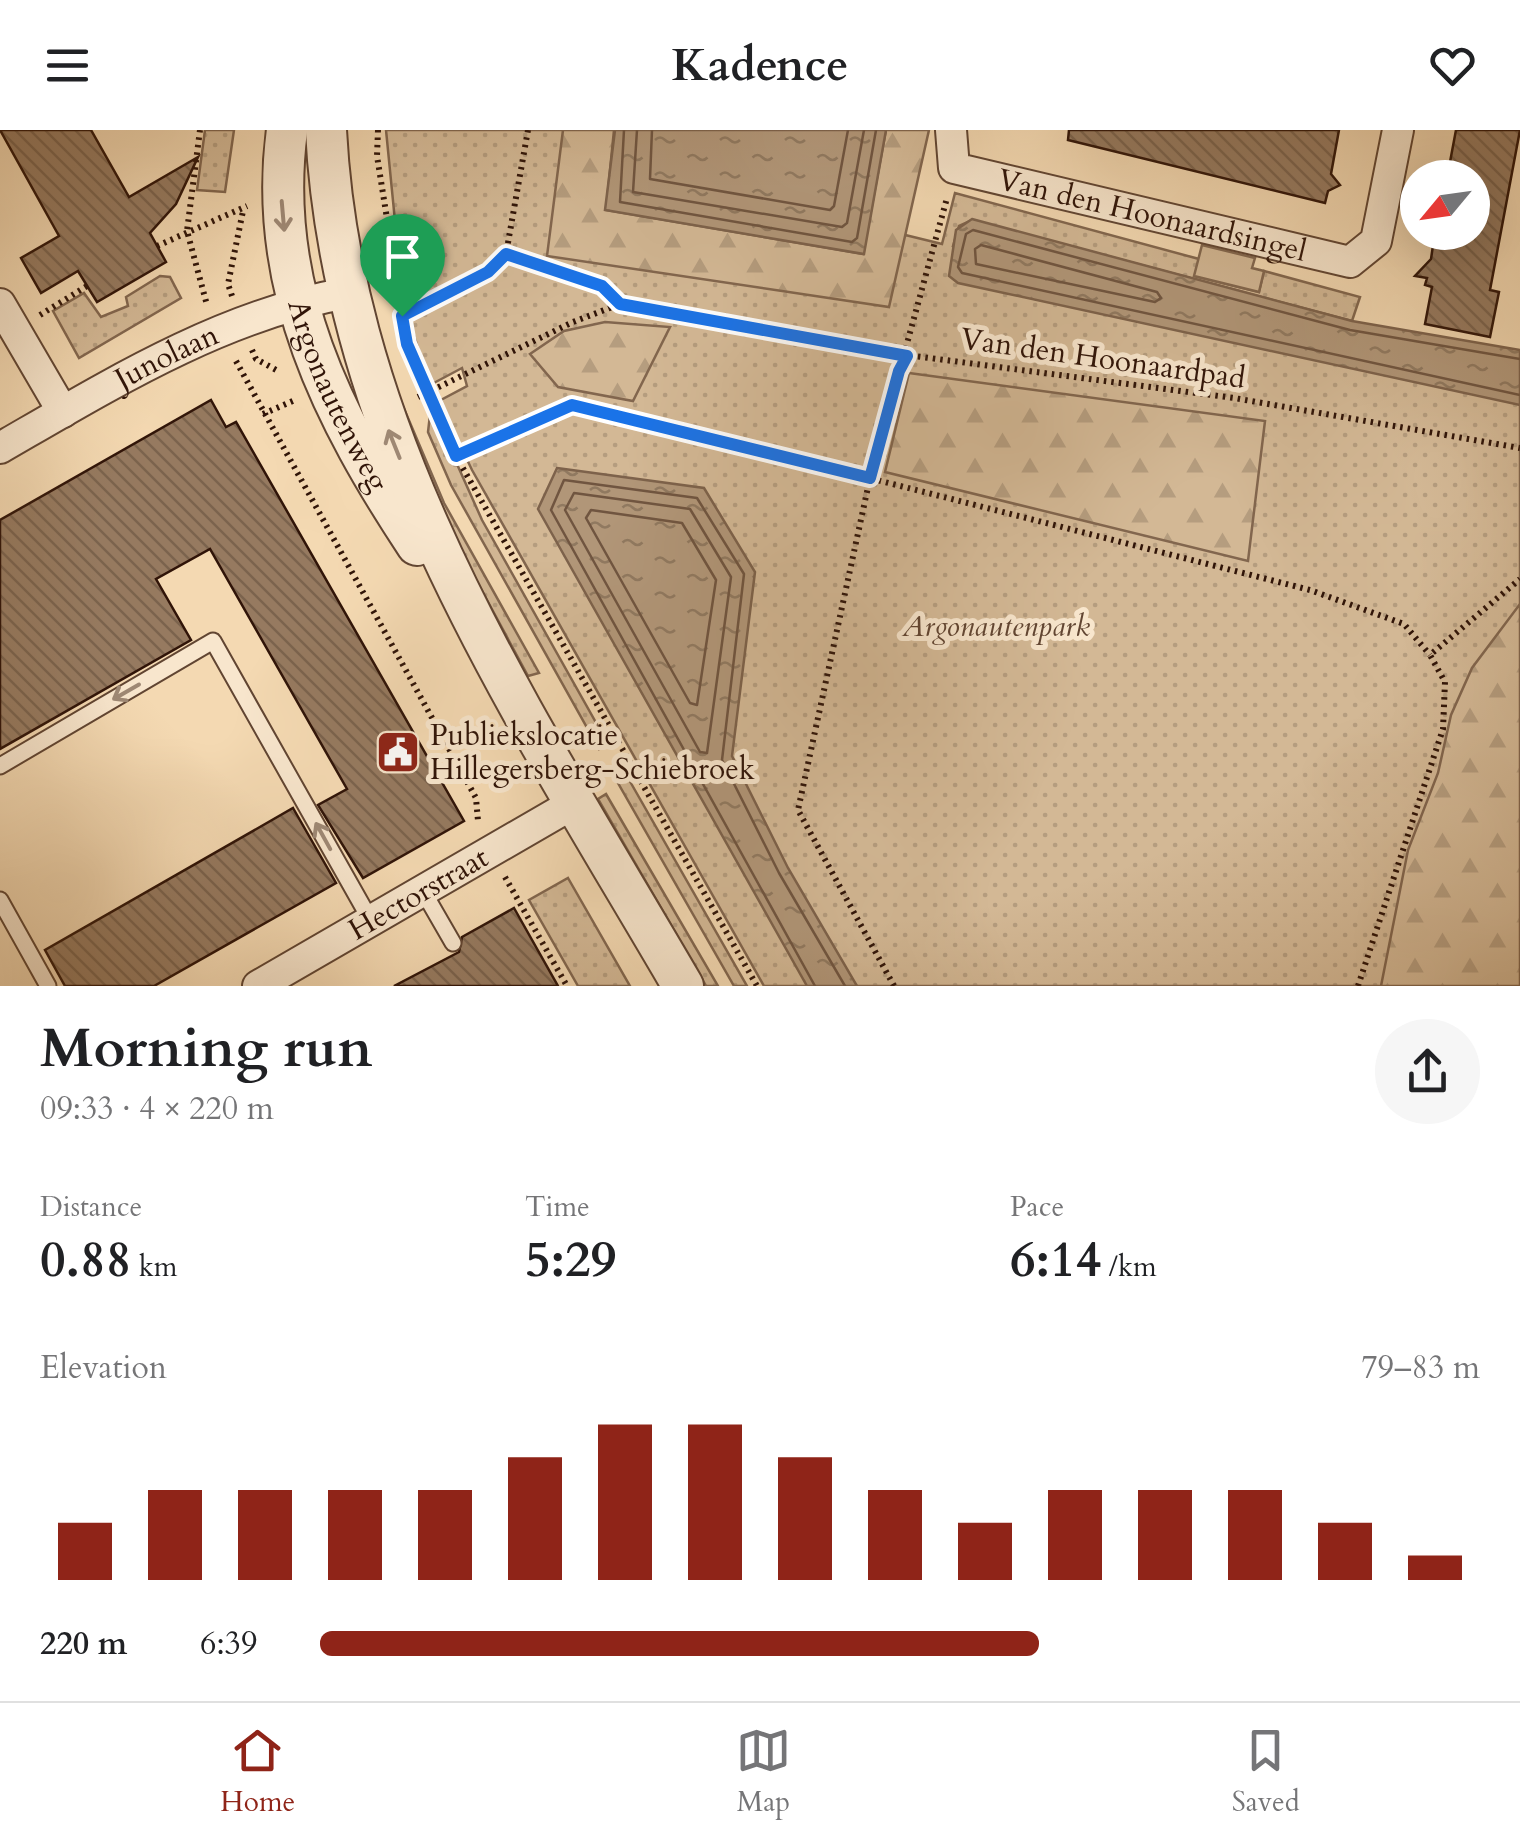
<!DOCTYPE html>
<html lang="en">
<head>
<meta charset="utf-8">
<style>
  :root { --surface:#fff; --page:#f6f6f6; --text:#202124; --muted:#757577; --line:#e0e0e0; --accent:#8f2418 }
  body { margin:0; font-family:Cardo,serif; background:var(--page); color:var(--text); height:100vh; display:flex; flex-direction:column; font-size:38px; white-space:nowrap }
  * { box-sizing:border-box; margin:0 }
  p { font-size:32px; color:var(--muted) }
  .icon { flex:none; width:55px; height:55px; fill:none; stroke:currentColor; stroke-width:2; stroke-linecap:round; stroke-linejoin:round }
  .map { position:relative; height:856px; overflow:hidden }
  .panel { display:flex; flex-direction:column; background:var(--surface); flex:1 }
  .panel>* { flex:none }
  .needle { width:65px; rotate:241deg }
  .tools { position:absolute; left:1400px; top:30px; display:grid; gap:20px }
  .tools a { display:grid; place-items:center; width:90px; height:90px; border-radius:50%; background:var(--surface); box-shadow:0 10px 40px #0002; font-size:50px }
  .pin { position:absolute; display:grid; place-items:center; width:85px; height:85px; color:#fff; margin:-102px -42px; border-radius:50% 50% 50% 0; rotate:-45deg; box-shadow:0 0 10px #0007 }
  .pin .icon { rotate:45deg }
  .round { display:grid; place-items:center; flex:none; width:105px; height:105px; border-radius:52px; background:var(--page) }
  .overview { display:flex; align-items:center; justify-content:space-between; height:170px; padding:0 40px }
  h1 { font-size:55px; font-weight:800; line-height:75px }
  .figures { display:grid; grid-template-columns:repeat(3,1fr); gap:15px; height:170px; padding:10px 40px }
  .figures div { display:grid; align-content:center }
  .figures b { font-size:50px; font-weight:800 }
  .figures small { font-size:28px; font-weight:400 }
  .figures p { font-size:28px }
  .chart { height:280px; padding:20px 40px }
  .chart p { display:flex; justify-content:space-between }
  .chart svg { width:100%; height:180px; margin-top:10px; stroke:var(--accent); stroke-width:6 }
  ul { padding:0 40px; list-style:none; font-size:32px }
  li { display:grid; grid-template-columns:160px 120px 1fr; align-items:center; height:75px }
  li i { height:25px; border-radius:12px; background:var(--accent) }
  header { display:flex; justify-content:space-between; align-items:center; height:130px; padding:0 40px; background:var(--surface); font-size:45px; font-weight:800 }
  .menu { display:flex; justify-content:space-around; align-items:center; height:140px; border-top:2px solid var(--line); background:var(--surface); font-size:28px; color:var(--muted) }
  .menu a { display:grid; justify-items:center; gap:5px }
  .menu .current { color:var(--accent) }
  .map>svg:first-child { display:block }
  .grass { fill:url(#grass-dots); stroke:#82664e; stroke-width:2.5 }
  .forest { fill:url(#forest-firs); stroke:#82664e; stroke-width:2.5 }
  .garden { fill:#d3b895; stroke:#82664e; stroke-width:2.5 }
  .water { fill:url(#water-ripples); stroke:#7d624b; stroke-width:2.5 }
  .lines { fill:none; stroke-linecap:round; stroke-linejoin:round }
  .shore { stroke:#705540; stroke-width:2.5 }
  .building { fill:url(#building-back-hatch); stroke:#301408; stroke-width:2.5 }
  .service-casing { stroke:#614532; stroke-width:19 }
  .minor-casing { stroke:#614532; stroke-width:34 }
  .tertiary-casing { stroke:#614532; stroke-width:44 }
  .path { stroke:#301408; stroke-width:6; stroke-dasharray:2.5 5; stroke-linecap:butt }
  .service { stroke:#f8e6cd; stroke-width:15 }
  .minor { stroke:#f8e6cd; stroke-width:30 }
  .tertiary { stroke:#f8e6cd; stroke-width:40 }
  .oneway { stroke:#9e8874 }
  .route-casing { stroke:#fff; stroke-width:20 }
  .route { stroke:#1a73e8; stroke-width:12 }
  .labels { text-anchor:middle; stroke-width:10; stroke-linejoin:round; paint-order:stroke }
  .street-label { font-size:30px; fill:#301408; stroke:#f8e6cd }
  .park-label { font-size:30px; font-style:italic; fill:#614532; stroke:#f8e6cd }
  .poi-label { font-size:30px; fill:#301408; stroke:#f8e6cd; text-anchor:start }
</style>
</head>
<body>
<header><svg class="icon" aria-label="menu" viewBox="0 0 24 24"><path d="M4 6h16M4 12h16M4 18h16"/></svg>Kadence<svg class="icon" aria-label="heart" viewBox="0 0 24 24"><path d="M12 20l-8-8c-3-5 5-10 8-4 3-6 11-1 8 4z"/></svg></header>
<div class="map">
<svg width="1520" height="856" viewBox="0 0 1520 856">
  <defs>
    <pattern id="grass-dots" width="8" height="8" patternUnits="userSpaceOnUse" patternTransform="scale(2.5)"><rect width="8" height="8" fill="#d3b895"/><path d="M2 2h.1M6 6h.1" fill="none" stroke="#b59d7f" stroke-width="1.8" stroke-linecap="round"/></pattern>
    <pattern id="forest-firs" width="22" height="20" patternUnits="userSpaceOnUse" patternTransform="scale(2.5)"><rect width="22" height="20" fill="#d3b895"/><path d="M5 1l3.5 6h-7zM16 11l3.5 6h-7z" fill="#b59d7f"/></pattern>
    <pattern id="water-ripples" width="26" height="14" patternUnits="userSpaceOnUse" patternTransform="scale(2.5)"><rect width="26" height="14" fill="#b19678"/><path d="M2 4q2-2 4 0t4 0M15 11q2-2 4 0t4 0" fill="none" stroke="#907960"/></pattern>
    <pattern id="building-back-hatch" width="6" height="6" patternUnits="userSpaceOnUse" patternTransform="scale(2.5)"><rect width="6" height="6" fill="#967a60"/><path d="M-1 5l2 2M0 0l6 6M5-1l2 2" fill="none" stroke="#7b634d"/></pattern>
  </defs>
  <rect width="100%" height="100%" fill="#f4d9b2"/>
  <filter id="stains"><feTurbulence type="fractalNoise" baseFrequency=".002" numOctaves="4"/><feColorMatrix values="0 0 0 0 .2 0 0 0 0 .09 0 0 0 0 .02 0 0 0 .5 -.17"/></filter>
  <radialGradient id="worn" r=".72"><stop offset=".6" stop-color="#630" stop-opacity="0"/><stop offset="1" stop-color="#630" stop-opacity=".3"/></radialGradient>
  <!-- grass -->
  <path class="grass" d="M205,0H234L225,62L197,60Z
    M386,0H911L889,101L942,114L955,63L1199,129L1195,146L1259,162L1264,141L1360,167L1352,191L972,90L959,96L953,116L1520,255V856H764L472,340L439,271L467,256L462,238L430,255L403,172Z
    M160,146L170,147L181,168L79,228L53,181L84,163L101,187L128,176L126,167Z
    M394,255L444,373L539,543L528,546L436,376Z
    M431,276L482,390L608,614L599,619L451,355L428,302Z
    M620,634L747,856H734L610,639Z
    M606,664L718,856H706L598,669Z
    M568,748L630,856H578L529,770Z"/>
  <!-- forest -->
  <path class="forest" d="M563,0H614L606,80L863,124L886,0H929L889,177L547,126Z
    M605,192L670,197L633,271L558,257L530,224L564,201Z
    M909,243L1265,291L1248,431L885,342Z
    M1520,474V856H1381L1408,720L1438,643L1451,585L1472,538Z"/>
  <!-- garden -->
  <path class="garden" d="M1202,115L1255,128L1252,138L1264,141L1259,162L1194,146Z"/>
  <!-- water -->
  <path class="water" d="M615,0H886L864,124L605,80Z
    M972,89L1352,191L1520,220V275L958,153L949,146L956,100Z
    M557,338L704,358L755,442L732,626L788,738L857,856H807L538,379Z"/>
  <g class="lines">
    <!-- shore -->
    <path class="shore" d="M624,0L620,72L852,112L857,108L876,0
      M637,0L633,62L842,97L847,93L864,0
      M652,0L650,49L830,80L834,76L848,0
      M981,115L1157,162L1161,168L1155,172L976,134L975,119Z
      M1520,229L1350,200L973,100L966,104L958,137L962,143L1520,265
      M574,363L690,379L731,447L707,623L700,622L565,380Z
      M591,380L682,393L716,450L697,575L690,573L586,388Z
      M815,856L551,380L564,350L697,368L744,444L722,630L779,743L845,856"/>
  </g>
  <!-- building -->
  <path class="building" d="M0,0H91L129,67L198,27L176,74L150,103L166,132L97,172L78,141L41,163L21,128L59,106Z
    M1069,0H1339L1331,44L1340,55L1328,61L1325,73L1068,10Z
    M1456,0H1520L1490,160L1499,162L1490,207L1425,194L1432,157L1425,155L1427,148L1415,146L1431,129L1435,102H1472V48H1447Z
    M211,270L226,297L236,292L464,691L363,748L318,675L347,659L210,419L156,449L191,510L0,619V390Z
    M293,678L336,753L154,856H65L45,820Z
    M514,778L558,856H394L459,822L462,807Z"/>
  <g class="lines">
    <!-- service casing -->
    <g class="service-casing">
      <path id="service" d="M0,636L213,511L371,791
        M423,761L453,813
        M0,770L48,856"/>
    </g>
    <!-- minor casing -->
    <g class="minor-casing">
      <g id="minor">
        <path id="s1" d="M951,0L954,38L1350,132L1376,111L1398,0"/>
        <path d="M0,174L63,282"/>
        <path id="s2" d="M0,318C109,255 222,185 347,163"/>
        <path id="s3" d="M258,856L576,672"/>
      </g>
    </g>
    <!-- tertiary casing -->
    <g class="tertiary-casing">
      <g id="tertiary">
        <path id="s4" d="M287,0C266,157 333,288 417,415"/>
        <path d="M326,0C342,317 528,590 683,856"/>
      </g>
    </g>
    <!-- path -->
    <path class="path" d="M200,0L187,101L207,175
      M378,0L377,26L407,214L456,326L757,856
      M528,0L506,124L603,156L620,174
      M157,116L247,76
      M232,166L228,154L243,81
      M40,185L87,156
      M402,186L488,142L506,124
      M252,220L256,229L280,242
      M236,231L476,668L478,691
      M418,267L573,192L620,174L907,225L1234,268L1520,318
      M263,284L295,270
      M456,326L572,275L605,281L1310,460L1404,494L1430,525
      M505,747L567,856
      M894,856L798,680L870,348L947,68
      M1358,856L1443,599L1445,552L1430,525L1520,449"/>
    <!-- service -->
    <use href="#service" class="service"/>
    <!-- minor -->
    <use href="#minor" class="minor"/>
    <!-- tertiary -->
    <use href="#tertiary" class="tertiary"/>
  </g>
  <!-- one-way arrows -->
  <defs><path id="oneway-shaft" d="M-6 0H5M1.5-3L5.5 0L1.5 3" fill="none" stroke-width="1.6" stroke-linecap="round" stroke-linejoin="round" transform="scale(2.5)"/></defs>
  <g class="oneway">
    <use href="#oneway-shaft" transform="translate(283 86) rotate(85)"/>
    <use href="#oneway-shaft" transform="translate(394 314) rotate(-112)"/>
    <use href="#oneway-shaft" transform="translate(126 562) rotate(150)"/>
    <use href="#oneway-shaft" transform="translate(323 706) rotate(-119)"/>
  </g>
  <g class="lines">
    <!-- route casing -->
    <g class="route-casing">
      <path id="route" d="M506,124L602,156L620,174L907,226L899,241L870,348L572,275L456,326L407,214L402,186L488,142Z"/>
    </g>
    <!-- route -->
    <use href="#route" class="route"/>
  </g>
  <!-- icons -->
  <defs>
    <g id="civic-square" transform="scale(2.25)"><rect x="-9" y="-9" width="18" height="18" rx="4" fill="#8f2418" stroke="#f8e6cd"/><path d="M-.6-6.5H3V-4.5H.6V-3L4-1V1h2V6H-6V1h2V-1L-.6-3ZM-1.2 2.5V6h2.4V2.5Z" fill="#fff"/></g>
  </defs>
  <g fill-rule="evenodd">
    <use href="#civic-square" x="398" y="622"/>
  </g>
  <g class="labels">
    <!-- street labels -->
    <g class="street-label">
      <text dy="10" stroke="none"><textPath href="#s1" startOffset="242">Van den Hoonaardsingel</textPath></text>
      <text dy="10" stroke="none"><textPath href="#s2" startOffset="190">Junolaan</textPath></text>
      <text transform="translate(1103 228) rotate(8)" y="10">Van den Hoonaardpad</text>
      <text dy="10" stroke="none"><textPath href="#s4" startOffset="275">Argonautenweg</textPath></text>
      <text dy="10" stroke="none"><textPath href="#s3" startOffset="185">Hectorstraat</textPath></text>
    </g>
    <!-- park labels -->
    <g class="park-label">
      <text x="996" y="506">Argonautenpark</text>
    </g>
    <!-- poi labels -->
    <g class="poi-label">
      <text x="430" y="615">Publiekslocatie<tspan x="430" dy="34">Hillegersberg-Schiebroek</tspan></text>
    </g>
  </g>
  <rect width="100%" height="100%" filter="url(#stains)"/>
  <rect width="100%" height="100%" fill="url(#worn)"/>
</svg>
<div class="tools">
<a><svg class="needle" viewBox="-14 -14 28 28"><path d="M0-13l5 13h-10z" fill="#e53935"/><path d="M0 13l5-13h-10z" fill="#757577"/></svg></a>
</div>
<div class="pin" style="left:402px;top:186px;background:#1e9e55"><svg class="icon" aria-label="arrive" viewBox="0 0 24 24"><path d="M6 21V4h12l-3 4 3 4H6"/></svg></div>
</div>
<section class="panel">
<div class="overview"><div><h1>Morning run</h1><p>09:33 · 4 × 220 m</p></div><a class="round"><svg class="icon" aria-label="share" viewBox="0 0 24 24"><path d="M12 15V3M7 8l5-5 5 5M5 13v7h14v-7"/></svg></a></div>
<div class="figures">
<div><p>Distance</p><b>0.88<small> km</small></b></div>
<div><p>Time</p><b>5:29</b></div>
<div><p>Pace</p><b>6:14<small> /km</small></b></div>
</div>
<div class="chart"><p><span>Elevation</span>79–83 m</p>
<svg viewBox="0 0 160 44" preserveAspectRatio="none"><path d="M5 44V30M15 44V22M25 44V22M35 44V22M45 44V22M55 44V14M65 44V6M75 44V6M85 44V14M95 44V22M105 44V30M115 44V22M125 44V22M135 44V22M145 44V30M155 44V38"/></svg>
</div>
<ul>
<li><b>220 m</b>6:39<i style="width:62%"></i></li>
</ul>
</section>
<nav class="menu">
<a class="current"><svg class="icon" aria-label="home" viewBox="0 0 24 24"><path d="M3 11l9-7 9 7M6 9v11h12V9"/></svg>Home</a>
<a><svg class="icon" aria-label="map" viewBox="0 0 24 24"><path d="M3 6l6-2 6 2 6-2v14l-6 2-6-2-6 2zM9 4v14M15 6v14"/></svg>Map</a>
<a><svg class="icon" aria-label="saved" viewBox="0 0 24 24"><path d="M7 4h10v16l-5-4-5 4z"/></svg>Saved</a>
</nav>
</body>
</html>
